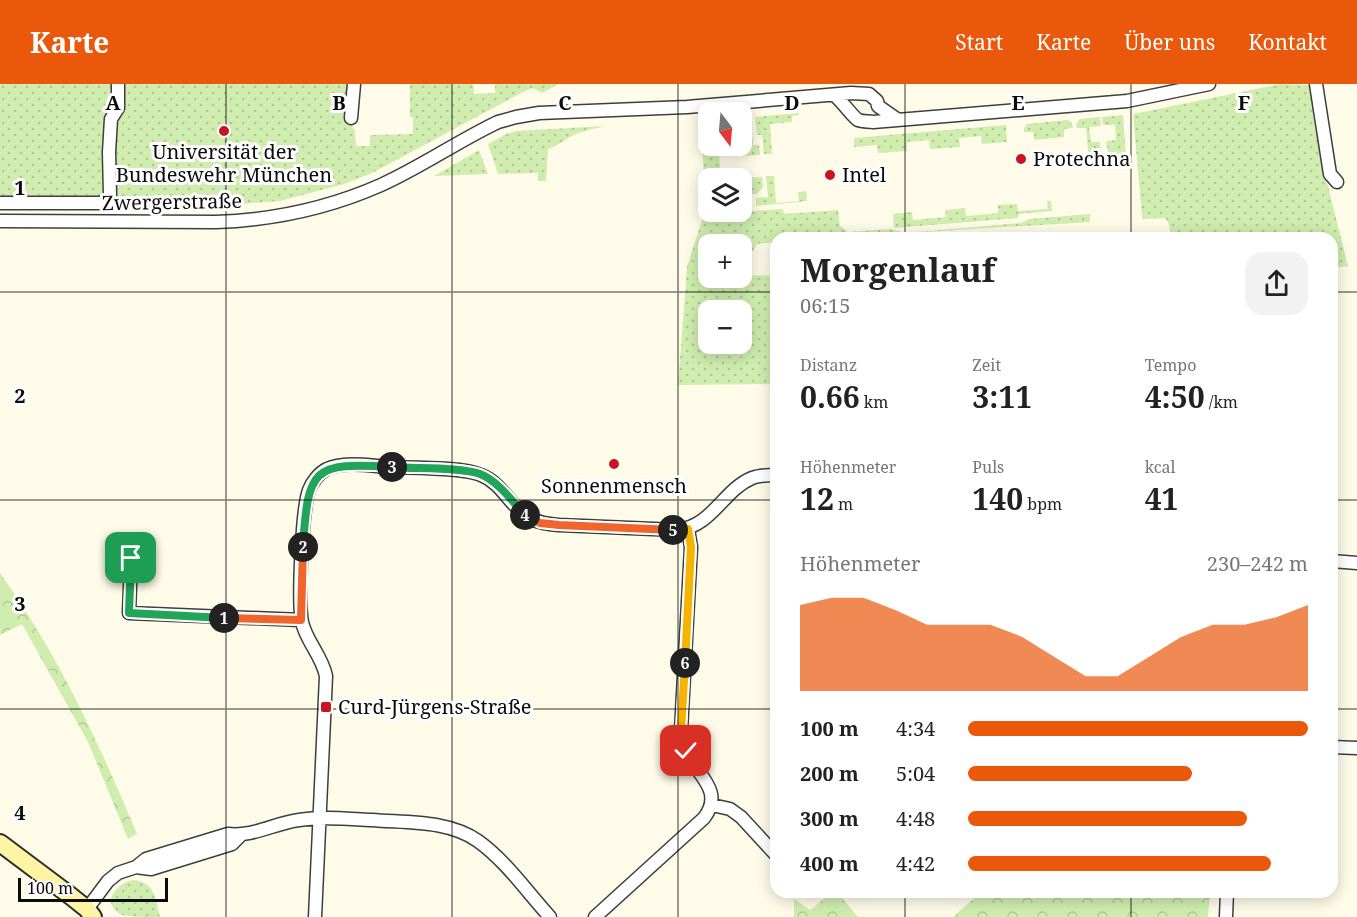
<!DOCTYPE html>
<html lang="de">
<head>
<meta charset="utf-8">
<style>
  :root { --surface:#fff; --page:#f2f2f2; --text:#222; --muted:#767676; --accent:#ea580c }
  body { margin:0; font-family:"Noto Serif",serif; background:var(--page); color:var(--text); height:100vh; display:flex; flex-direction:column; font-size:22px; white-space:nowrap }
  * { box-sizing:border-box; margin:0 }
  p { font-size:20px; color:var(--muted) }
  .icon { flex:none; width:33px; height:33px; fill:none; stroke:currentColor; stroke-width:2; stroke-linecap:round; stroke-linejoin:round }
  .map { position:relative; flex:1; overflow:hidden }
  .sheet { position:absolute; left:770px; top:148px; width:568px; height:666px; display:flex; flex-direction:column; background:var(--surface); border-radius:18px; box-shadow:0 3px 15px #0003 }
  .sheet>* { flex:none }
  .needle { width:39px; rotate:164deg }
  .fabs { position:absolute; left:698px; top:18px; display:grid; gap:12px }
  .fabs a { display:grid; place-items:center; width:54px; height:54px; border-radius:12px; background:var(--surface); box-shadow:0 3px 15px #0003; font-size:30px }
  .scale { position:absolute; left:18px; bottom:15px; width:150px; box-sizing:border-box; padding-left:6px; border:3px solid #0b0b0b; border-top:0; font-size:16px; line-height:21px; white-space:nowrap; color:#0b0b0b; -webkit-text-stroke:4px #fff; paint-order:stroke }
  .pin { position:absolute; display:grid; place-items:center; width:51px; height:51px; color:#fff; margin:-26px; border-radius:12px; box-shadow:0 3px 9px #0006 }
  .km { position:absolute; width:30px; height:30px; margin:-15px; border-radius:50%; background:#222; color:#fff; font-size:16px; line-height:30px; text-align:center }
  .round { display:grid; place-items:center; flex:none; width:63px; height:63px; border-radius:18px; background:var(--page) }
  .head { display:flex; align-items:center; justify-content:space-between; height:102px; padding:0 30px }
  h1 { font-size:33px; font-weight:700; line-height:45px }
  .figures { display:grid; grid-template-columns:repeat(3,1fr); gap:9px; height:102px; padding:6px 30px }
  .figures div { display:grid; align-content:center }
  .figures b { font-size:30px; font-weight:700 }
  .figures small { font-size:16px; font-weight:400 }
  .figures p { font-size:16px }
  .chart { height:168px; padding:12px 30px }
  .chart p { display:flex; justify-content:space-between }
  .chart svg { width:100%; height:108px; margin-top:6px; fill:var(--accent); opacity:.7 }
  ul { padding:0 30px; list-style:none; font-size:20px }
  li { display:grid; grid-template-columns:96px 72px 1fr; align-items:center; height:45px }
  li i { height:15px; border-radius:8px; background:var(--accent) }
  header { display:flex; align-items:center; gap:36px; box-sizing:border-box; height:84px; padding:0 30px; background:var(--accent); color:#fff }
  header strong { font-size:28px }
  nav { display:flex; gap:33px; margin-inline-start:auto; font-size:21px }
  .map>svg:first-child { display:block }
  .grass { fill:url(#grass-dots); fill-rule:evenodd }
  .park { fill:url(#park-crowns) }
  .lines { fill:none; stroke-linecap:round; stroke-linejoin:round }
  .street-casing { stroke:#3e3e3e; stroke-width:15 }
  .secondary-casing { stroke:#2d2d2d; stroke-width:20 }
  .street { stroke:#fff; stroke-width:12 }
  .secondary { stroke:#fff4a4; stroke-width:16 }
  .split-1-casing { stroke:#fff; stroke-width:12 }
  .split-2-casing { stroke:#fff; stroke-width:12 }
  .split-3-casing { stroke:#fff; stroke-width:12 }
  .split-4-casing { stroke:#fff; stroke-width:12 }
  .split-5-casing { stroke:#fff; stroke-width:12 }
  .split-6-casing { stroke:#fff; stroke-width:12 }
  .split-7-casing { stroke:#fff; stroke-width:12 }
  .split-1 { stroke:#22a559; stroke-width:8 }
  .split-2 { stroke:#f0652b; stroke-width:8 }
  .split-3 { stroke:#22a559; stroke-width:8 }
  .split-4 { stroke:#22a559; stroke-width:8 }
  .split-5 { stroke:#f0652b; stroke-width:8 }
  .split-6 { stroke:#f5b400; stroke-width:8 }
  .split-7 { stroke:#f5b400; stroke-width:8 }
  .grid { fill:none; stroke:#0b0b0b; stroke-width:1.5; stroke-opacity:0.55 }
  .poi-dot { fill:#c9151f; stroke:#fff; stroke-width:2 }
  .labels { text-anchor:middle; stroke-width:6; stroke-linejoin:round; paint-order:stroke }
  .poi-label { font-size:20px; fill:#0b0b0b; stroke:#fff; text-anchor:start }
  .street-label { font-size:20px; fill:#0b0b0b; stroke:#fff }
  .grid-label { font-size:20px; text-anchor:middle; font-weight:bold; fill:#0b0b0b; stroke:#fff; stroke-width:6; stroke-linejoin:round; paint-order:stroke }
</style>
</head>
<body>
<header>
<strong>Karte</strong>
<nav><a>Start</a><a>Karte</a><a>Über uns</a><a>Kontakt</a></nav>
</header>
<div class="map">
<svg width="1357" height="833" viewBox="0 0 1357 833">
  <defs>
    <pattern id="grass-dots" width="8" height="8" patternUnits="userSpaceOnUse" patternTransform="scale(1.5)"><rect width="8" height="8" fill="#d0edaf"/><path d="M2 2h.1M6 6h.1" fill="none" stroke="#b1ca95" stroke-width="1.8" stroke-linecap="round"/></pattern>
    <pattern id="park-crowns" width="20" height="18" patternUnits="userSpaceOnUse" patternTransform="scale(1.5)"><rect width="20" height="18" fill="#d0edaf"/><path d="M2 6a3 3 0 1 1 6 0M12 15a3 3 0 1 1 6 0" fill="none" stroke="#b1ca95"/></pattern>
  </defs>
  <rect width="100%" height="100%" fill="#fffbe9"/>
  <!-- grass -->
  <path class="grass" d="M0,0H347L350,38L355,47L356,62H370V51L413,50V33H410V0H473L474,10L495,9V0H559L542,9L533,4L525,7L372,89L344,100L280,117L215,122L85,124L0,123Z
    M1280,0L1309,1L1327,98L1348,182L1332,184V154H1161L1170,148L1169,140L1165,134L1143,135L1142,132L1133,30Z
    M799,29V31L792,32V38L770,40L772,70H764L762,51H757L755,33Z
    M1123,31L1126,73L1109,74L1106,57L1116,56L1115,41H1103L1102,33Z
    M751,33L753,61H759L760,71L743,72L741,34Z
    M1100,33L1101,42L1089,43L1091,58H1100L1101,72L1099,76H1089L1086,44H1077L1076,40L1080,35Z
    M708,36V62H718L721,94H708V115L706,107L699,37Z
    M1068,36L1072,40L1073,44L1064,45V53L1034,56V48H1024V44L1027,40Z
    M1006,41L1007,58L982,60L981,52L959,54L960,63L930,65L929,56L907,58V67L878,69L877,61L854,63V54Z
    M605,42C594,45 580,47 570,53C561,58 559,61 548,65L546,97H538V89L498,90L488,60L506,50L516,47Z
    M479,66L488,90L434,92Z
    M766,92H774L776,119L799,117L798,108L806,107L807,117L756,122V114L768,113Z
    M762,93L763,103L757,110H749L750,122L741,123L747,121L745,94Z
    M1047,117H1051L1052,127L1018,130V134L894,144L893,130L912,128L913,136L946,133L945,126L965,124L966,132L998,129V121L1017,120L1018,127L1048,125Z
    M783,125L784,130L838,126L840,142L848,148L891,145L906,149L1021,139L1029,135L1090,130V138L825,154H776L775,158L757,160L745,179L744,192L775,191V300L678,301L687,183L702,136L706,135V130ZM741,160V194H708V160ZM708,226H741V260H708Z
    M133,796C155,798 156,815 160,833C149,833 131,833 122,831C100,820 115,800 133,796Z"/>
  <!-- park -->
  <path class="park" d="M0,489C58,570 99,659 137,750L128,755L88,658L22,540L0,551Z
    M831,809H838L858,833H794V815L810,826Z
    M980,809V808L1210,809L1208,833H953Z"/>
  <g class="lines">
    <!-- street casing -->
    <g class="street-casing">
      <path id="street" d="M1316,0L1330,90L1337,98
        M834,11C842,17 853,33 858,36C863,38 868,37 873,38L1127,17L1209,0
        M351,34L354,0
        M0,119H103L108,116L110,111L109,68L111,35L118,24V0
        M0,137L216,138C273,136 329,124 381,101C421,83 458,57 498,38L516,33L539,29L687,23L851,9L869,10L877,17L878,22L898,36
        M131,475L129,529L301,536
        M1332,477L1357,479
        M1332,663L1357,664
        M712,721L730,725L741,733L776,771
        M136,783L146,775L228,750C253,753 275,739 299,736C323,732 348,735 372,736C407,739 448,736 478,757C506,777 527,808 550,833
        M87,825L108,797L118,789L136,783L151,785L232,760L241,751
        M315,833L326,592C322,572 306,557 302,538C298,517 302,425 309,406C312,398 319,389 327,385C345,377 371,382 390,383C412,384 463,383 481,391C502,399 510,422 528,433C538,439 548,440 559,441L677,446C712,443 723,406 752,394C760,391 768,391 776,391
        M595,833L704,734C724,708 699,692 687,670C683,662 682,654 681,646L691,463L688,445
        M1226,833L1227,808"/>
    </g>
    <!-- secondary casing -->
    <g class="secondary-casing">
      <path id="secondary" d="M0,759L72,813L87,825L93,833"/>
    </g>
    <!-- street -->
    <use href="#street" class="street"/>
    <!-- secondary -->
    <use href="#secondary" class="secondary"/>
  </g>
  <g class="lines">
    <!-- split-1 casing -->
    <g class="split-1-casing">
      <path id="split-1" d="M131,474L129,529L224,534"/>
    </g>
    <!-- split-2 casing -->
    <g class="split-2-casing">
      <path id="split-2" d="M224,534L301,536L303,463"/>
    </g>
    <!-- split-3 casing -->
    <g class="split-3-casing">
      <path id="split-3" d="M303,463C308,384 312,378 392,383"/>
    </g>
    <!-- split-4 casing -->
    <g class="split-4-casing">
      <path id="split-4" d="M392,383C414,385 461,383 480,390C498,397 512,417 525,431"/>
    </g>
    <!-- split-5 casing -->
    <g class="split-5-casing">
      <path id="split-5" d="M525,431L540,439L559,441L673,446"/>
    </g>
    <!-- split-6 casing -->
    <g class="split-6-casing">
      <path id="split-6" d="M673,446L688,445L691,463L685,579"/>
    </g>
    <!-- split-7 casing -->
    <g class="split-7-casing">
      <path id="split-7" d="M685,579L681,646L686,667"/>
    </g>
    <!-- split-1 -->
    <use href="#split-1" class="split-1"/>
    <!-- split-2 -->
    <use href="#split-2" class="split-2"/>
    <!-- split-3 -->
    <use href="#split-3" class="split-3"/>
    <!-- split-4 -->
    <use href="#split-4" class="split-4"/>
    <!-- split-5 -->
    <use href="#split-5" class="split-5"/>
    <!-- split-6 -->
    <use href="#split-6" class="split-6"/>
    <!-- split-7 -->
    <use href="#split-7" class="split-7"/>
  </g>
  <!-- grid -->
  <path class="grid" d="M226,0V833M452,0V833M678,0V833M905,0V154M1131,0V154M0,208H776M1332,208H1357M0,416H776M1332,416H1357M0,625H776M1332,625H1357M905,808V833M1131,808V833"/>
  <!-- markers -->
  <g class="poi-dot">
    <circle cx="224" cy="47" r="6"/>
    <circle cx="1021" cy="75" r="6"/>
    <circle cx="830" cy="91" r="6"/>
    <circle cx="614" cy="380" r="6"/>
    <rect x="320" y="617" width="12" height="12" rx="3"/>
  </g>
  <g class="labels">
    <!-- poi labels -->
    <g class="poi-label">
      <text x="224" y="75" text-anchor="middle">Universität der<tspan x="224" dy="23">Bundeswehr München</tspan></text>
      <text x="1033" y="82">Protechna</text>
      <text x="842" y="98">Intel</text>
      <text x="614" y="409" text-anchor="middle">Sonnenmensch</text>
      <text x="338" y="630">Curd-Jürgens-Straße</text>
    </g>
    <!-- street labels -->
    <g class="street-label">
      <text transform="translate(172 118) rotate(-1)" y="7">Zwergerstraße</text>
    </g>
  </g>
  <g class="grid-label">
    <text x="113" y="26">A</text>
    <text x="339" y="26">B</text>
    <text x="565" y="26">C</text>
    <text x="792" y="26">D</text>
    <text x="1018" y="26">E</text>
    <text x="1244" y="26">F</text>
    <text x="20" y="111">1</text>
    <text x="20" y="319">2</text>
    <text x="20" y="527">3</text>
    <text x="20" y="736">4</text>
  </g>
</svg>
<div class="fabs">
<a><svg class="needle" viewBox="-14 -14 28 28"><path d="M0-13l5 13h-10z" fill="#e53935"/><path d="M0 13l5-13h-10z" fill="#767676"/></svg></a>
<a><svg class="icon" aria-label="layers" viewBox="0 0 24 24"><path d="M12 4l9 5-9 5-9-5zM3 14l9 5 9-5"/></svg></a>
<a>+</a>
<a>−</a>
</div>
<div class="scale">100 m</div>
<div class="pin" style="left:131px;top:474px;background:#1e9e55"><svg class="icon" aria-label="arrive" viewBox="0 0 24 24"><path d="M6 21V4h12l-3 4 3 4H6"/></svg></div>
<div class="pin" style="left:686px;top:667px;background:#d93025"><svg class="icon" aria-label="check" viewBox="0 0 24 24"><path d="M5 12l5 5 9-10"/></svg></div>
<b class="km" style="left:224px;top:534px">1</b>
<b class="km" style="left:303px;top:463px">2</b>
<b class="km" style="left:392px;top:383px">3</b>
<b class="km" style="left:525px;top:431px">4</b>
<b class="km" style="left:673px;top:446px">5</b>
<b class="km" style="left:685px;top:579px">6</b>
<section class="sheet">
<div class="head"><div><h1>Morgenlauf</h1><p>06:15</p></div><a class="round"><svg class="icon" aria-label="share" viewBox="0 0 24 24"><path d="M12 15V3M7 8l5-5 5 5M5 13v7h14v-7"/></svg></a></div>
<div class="figures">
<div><p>Distanz</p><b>0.66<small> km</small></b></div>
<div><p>Zeit</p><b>3:11</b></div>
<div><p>Tempo</p><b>4:50<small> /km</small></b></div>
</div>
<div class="figures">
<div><p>Höhenmeter</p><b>12<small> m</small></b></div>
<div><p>Puls</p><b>140<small> bpm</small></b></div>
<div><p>kcal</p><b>41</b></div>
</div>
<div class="chart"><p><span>Höhenmeter</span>230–242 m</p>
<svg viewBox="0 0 160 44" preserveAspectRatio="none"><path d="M0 44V9L10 6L20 6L30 11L40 17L50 17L60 17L70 22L80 30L90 38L100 38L110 30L120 22L130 17L140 17L150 14L160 9V44z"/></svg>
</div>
<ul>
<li><b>100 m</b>4:34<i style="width:100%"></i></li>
<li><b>200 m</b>5:04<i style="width:66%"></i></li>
<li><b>300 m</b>4:48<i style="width:82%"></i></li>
<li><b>400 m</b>4:42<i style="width:89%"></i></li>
</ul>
</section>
</div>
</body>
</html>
